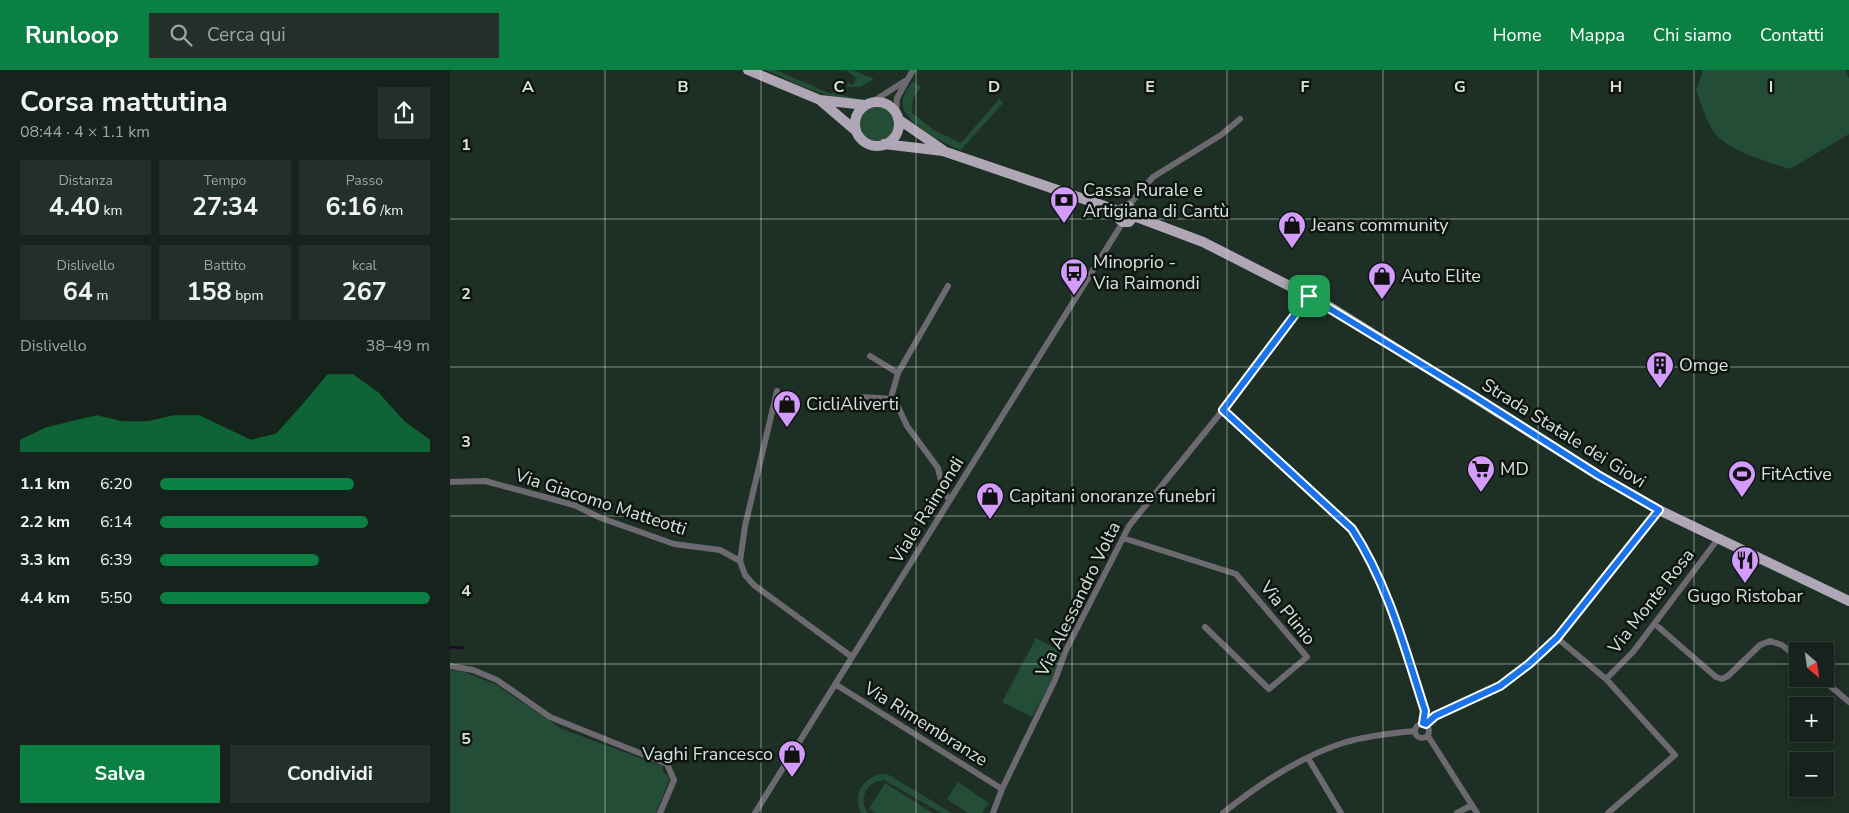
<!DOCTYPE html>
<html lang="it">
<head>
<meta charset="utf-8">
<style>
  :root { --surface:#16231c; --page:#232f29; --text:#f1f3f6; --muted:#9ea4a3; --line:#35403b; --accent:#0b8043 }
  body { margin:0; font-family:"Nunito Sans",sans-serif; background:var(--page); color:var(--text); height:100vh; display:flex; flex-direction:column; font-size:19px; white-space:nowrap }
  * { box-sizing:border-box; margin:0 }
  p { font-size:16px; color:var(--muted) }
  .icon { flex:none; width:28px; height:28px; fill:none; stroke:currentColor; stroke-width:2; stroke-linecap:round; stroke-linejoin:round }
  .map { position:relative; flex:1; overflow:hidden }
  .panel { display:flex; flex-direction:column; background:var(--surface); width:450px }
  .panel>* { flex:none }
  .needle { width:32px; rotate:151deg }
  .tools { position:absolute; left:1339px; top:572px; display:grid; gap:10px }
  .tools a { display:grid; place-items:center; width:45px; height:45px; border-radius:0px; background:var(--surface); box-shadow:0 2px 12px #0003,0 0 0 1px var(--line); font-size:25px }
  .pin { position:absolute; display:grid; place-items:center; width:42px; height:42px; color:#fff; margin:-21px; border-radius:10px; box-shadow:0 2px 8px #0006 }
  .round { display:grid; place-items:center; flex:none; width:52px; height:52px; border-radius:0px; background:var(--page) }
  .head { display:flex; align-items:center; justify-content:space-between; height:85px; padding:0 20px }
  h1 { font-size:28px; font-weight:700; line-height:38px }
  .metrics { display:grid; grid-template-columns:repeat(3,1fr); gap:8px; height:85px; padding:5px 20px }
  .metrics div { display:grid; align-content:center; border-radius:0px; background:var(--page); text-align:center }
  .metrics b { font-size:25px; font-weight:700 }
  .metrics small { font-size:14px; font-weight:400 }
  .metrics p { font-size:14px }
  .chart { height:140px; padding:10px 20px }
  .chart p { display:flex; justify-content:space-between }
  .chart svg { width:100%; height:90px; margin-top:5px; fill:var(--accent); opacity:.7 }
  .primary-button { display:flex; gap:10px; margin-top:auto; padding:10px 20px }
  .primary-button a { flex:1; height:58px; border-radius:0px; background:var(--accent); color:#fff; font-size:20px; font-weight:700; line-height:58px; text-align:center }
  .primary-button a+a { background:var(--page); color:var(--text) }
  ul { padding:0 20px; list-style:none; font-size:16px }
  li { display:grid; grid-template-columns:80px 60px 1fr; align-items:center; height:38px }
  li i { height:12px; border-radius:6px; background:var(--accent) }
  header { display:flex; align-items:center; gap:30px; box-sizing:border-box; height:70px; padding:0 25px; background:var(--accent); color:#fff }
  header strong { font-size:24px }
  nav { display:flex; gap:28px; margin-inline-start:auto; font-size:18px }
  .search { width:350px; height:45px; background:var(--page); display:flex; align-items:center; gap:12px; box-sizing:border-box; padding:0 18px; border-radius:0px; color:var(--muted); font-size:19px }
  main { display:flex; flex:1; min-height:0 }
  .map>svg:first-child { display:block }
  .green { fill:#244d37 }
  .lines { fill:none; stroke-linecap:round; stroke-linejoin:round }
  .stream { stroke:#1d0a29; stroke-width:2.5 }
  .minor { stroke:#6d6970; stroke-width:6 }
  .primary { stroke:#afa6b6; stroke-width:10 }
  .route-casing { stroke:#fff; stroke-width:10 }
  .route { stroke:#1a73e8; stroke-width:6 }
  .grid { fill:none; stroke:#d7e2db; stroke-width:1; stroke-opacity:0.55 }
  .labels { text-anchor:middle; stroke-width:5; stroke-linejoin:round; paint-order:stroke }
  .poi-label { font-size:18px; fill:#d7e2db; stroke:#0e1511; text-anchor:start }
  .street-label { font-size:18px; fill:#d7e2db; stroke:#0e1511 }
  .grid-label { font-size:16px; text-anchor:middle; font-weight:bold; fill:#d7e2db; stroke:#0e1511; stroke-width:5; stroke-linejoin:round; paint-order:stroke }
</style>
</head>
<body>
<header>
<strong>Runloop</strong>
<div class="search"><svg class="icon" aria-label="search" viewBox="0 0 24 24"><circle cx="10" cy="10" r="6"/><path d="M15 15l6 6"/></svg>Cerca qui</div>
<nav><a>Home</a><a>Mappa</a><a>Chi siamo</a><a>Contatti</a></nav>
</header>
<main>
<section class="panel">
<div class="head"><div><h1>Corsa mattutina</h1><p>08:44 · 4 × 1.1 km</p></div><a class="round"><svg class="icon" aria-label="share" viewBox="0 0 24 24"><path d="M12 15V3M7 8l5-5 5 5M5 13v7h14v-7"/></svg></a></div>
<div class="metrics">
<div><p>Distanza</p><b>4.40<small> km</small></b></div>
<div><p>Tempo</p><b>27:34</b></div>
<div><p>Passo</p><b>6:16<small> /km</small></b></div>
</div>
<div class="metrics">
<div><p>Dislivello</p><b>64<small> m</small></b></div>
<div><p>Battito</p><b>158<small> bpm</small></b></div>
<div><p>kcal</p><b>267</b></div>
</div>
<div class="chart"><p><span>Dislivello</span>38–49 m</p>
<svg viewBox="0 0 160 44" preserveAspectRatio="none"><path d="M0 44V38L10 32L20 29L30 26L40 29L50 29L60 26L70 26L80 32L90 38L100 35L110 21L120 6L130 6L140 15L150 29L160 38V44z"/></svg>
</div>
<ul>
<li><b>1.1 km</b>6:20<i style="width:72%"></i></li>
<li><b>2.2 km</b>6:14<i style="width:77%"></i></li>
<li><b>3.3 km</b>6:39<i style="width:59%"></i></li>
<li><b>4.4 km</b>5:50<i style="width:100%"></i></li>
</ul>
<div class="primary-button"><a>Salva</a><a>Condividi</a></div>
</section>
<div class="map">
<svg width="1399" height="743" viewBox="0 0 1399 743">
  <rect width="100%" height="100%" fill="#1e2f25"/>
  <!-- green -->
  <path class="green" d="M316,0H326L381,24L383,22L406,29C374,29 346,13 316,0Z
    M396,0H403L424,9L410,17H396L398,13L403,15L406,8Z
    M1253,0H1396L1399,9V64L1340,99C1318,92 1274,80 1262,59C1255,47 1251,33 1246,20Z
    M463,11L471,17L463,29L462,43L484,60L511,73L549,29L553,33L511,80C495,74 456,55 453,36C451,26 458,18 463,11Z
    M410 54a17 17 0 1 1 34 0a17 17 0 1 1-34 0Z
    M586,568L612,582L601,611L582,647L552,632Z
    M0,600L14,602L45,614L112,659L212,696L214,703L220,708L206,743H0Z
    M434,704L439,705L502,743H491L434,710C416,711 408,729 418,743H411C402,724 414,706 434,704Z
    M508,712L539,733L532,743H518L497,729Z
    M435,713L483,743H426L419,739Z"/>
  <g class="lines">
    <!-- stream -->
    <path class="stream" d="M0,577L13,578"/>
    <!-- minor -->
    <path class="minor" d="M422,32L455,11
      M446,43L447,28L463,0
      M678,136L703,107L771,65L790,49
      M498,216L448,303L442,324L457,356L488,398L494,423L500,430
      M420,286L448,303
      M327,321L295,456L290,491L295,505L304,515L402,587
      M412,327L444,329
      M773,340L902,459C938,514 955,579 975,641L973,653
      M0,412L35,411L124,435L151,448L224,474L270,480L290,491
      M673,468L786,504L857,587L819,619L755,557
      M1205,554L1266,607L1272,609L1278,606L1310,575L1320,571L1332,575L1348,588
      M1107,568L1156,609L1225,685L1158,743
      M0,596L23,600L47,610L100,647L217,694L224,710L210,743
      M1156,609L1183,582L1268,469
      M1372,609L1399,632
      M385,614L552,719
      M965 661a7 7 0 1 1 14 0a7 7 0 1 1-14 0Z
      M976,654L985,646L1050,616L1079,594L1107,568L1209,440
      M978,666L1027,743
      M858,688L891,743
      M305,743L673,152
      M543,743L552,719L605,610L616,580L679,456L773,340L859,226
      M773,743C808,715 849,687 893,673C916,666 941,663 965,661
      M1007,743L1022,735"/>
    <!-- primary -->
    <path class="primary" d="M298,0L370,30L415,35
      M371,31L406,61
      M405 54a22 22 0 1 1 44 0a22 22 0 1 1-44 0Z
      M448,49L493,80
      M434,74L493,81L669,141
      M669,141V149L673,152H679L684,146
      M669,141L678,136L683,141L684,146
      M684,146L753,172L875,234L1148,405L1209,440L1399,531"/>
  </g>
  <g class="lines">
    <!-- route casing -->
    <g class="route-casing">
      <path id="route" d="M859,226L1022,325L1148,405L1209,440L1107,568L1079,594L1050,616L985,646L976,654L973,653L975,641C955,579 938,514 902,459L773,340Z"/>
    </g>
    <!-- route -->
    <use href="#route" class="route"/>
  </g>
  <!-- grid -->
  <path class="grid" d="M155,0V743M311,0V743M466,0V743M622,0V743M777,0V743M933,0V743M1088,0V743M1244,0V743M0,149H1399M0,297H1399M0,446H1399M0,594H1348M1375,594H1399"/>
  <!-- icons -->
  <defs>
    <g id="bank-pin" transform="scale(1.4375)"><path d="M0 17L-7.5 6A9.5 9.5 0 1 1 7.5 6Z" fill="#d39cfc" stroke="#0e1511"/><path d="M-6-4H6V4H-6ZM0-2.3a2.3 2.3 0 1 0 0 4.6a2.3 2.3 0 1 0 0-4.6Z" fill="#111"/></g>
    <g id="shop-pin" transform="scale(1.4375)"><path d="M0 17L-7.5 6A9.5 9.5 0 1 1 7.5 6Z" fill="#d39cfc" stroke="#0e1511"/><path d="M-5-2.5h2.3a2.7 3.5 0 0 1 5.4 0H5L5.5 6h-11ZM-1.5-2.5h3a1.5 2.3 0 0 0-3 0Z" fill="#111"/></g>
    <g id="bus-pin" transform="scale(1.4375)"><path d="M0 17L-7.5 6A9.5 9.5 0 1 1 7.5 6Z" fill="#d39cfc" stroke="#0e1511"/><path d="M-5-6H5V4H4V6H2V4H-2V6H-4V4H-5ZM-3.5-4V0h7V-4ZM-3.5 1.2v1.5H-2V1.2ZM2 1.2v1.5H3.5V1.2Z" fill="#111"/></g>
    <g id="building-pin" transform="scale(1.4375)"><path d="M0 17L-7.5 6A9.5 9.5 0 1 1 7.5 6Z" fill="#d39cfc" stroke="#0e1511"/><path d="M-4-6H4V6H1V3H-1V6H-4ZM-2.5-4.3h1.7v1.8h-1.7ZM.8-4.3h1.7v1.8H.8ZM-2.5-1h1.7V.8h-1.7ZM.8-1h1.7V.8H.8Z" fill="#111"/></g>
    <g id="supermarket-pin" transform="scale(1.4375)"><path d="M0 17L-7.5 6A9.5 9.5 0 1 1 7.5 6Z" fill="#d39cfc" stroke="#0e1511"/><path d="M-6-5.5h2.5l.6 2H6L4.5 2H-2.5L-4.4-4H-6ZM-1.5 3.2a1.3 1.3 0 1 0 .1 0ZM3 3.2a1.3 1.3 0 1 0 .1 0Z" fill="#111"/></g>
    <g id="stadium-pin" transform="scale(1.4375)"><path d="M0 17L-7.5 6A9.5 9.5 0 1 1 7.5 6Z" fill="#d39cfc" stroke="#0e1511"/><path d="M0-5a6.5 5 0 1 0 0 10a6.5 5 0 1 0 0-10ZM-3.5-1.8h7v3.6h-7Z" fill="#111"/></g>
    <g id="restaurant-pin" transform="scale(1.4375)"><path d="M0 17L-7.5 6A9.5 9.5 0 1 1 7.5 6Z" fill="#d39cfc" stroke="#0e1511"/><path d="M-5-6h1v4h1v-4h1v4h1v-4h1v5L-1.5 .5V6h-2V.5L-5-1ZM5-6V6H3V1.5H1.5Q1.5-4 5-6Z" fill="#111"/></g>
  </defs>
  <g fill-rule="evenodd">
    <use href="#bank-pin" x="614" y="130"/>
    <use href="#shop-pin" x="842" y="155"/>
    <use href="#bus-pin" x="624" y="202"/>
    <use href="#shop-pin" x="932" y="206"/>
    <use href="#building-pin" x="1210" y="295"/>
    <use href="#shop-pin" x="337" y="334"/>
    <use href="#supermarket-pin" x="1031" y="399"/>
    <use href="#stadium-pin" x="1292" y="404"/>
    <use href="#shop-pin" x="540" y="426"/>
    <use href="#restaurant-pin" x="1295" y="490"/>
    <use href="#shop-pin" x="342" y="684"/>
  </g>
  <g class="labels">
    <!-- poi labels -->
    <g class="poi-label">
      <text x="633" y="126">Cassa Rurale e<tspan x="633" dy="21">Artigiana di Cantù</tspan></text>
      <text x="861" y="161">Jeans community</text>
      <text x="643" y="198">Minoprio -<tspan x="643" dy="21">Via Raimondi</tspan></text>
      <text x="951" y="212">Auto Elite</text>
      <text x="1229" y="301">Omge</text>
      <text x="356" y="340">CicliAliverti</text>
      <text x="1050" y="405">MD</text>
      <text x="1311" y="410">FitActive</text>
      <text x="559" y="432">Capitani onoranze funebri</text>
      <text x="1295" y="532" text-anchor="middle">Gugo Ristobar</text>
      <text x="323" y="690" text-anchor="end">Vaghi Francesco</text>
    </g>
    <!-- street labels -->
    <g class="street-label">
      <text transform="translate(1114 363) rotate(32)" y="6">Strada Statale dei Giovi</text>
      <text transform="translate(151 432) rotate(18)" y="6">Via Giacomo Matteotti</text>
      <text transform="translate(477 440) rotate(-58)" y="6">Viale Raimondi</text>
      <text transform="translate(628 529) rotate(-64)" y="6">Via Alessandro Volta</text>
      <text transform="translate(1201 531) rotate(-52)" y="6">Via Monte Rosa</text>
      <text transform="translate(838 543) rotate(51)" y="6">Via Plinio</text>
      <text transform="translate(476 654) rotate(32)" y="6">Via Rimembranze</text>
    </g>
  </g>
  <g class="grid-label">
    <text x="78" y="22">A</text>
    <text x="233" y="22">B</text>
    <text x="389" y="22">C</text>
    <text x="544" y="22">D</text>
    <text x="700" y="22">E</text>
    <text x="855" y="22">F</text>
    <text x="1010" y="22">G</text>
    <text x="1166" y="22">H</text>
    <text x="1321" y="22">I</text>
    <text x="16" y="80">1</text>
    <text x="16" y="229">2</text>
    <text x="16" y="377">3</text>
    <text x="16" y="526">4</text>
    <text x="16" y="674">5</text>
  </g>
</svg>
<div class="tools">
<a><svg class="needle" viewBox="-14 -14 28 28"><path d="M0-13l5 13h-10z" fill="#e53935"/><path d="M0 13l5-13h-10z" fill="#9ea4a3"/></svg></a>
<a>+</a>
<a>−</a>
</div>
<div class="pin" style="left:859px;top:226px;background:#1e9e55"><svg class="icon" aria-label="arrive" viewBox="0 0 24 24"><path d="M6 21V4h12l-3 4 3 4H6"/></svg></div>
</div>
</main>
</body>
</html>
